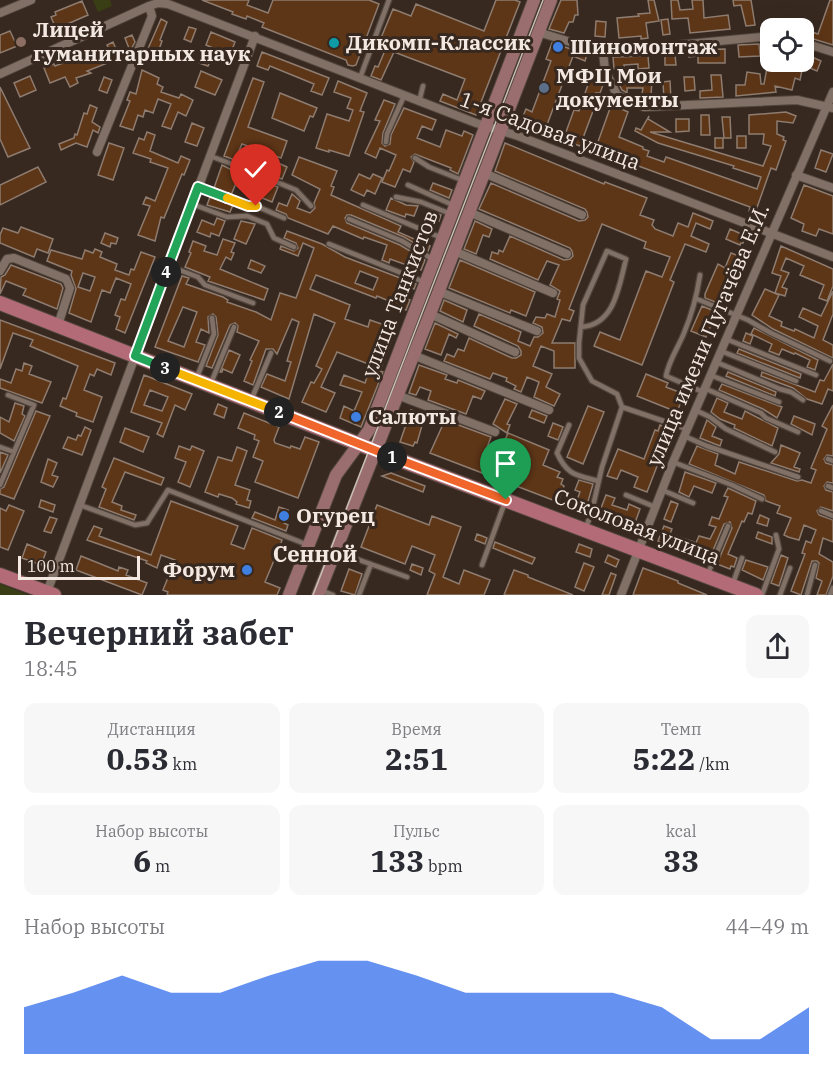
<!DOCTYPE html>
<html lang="ru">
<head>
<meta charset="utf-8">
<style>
  :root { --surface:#fff; --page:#f7f7f7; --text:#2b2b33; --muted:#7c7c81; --accent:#2563eb }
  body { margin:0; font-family:"IBM Plex Serif",serif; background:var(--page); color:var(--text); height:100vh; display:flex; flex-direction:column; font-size:22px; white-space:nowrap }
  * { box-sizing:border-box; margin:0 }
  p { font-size:20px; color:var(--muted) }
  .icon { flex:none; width:33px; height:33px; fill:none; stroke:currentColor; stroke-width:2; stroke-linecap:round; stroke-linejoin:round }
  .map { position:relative; height:595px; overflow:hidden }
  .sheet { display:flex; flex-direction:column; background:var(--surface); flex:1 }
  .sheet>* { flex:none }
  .fabs { position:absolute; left:760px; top:18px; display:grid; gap:12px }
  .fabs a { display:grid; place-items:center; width:54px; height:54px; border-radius:12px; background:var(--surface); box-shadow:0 6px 24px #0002; font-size:30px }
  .scale { position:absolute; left:18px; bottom:15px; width:122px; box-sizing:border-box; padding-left:6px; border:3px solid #f3e9e2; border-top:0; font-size:16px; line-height:21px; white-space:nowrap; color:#f3e9e2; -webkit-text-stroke:4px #37291f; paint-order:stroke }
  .pin { position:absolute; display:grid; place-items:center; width:51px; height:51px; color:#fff; margin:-62px -26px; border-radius:50% 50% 50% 0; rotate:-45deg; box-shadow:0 0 6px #0007 }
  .pin .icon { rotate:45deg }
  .km { position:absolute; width:30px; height:30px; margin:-15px; border-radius:50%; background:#222; color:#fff; font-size:16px; line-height:30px; text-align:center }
  .round { display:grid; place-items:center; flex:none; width:63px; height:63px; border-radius:12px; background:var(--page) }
  .summary { display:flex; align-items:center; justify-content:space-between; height:102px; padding:0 24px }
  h1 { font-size:33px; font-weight:800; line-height:45px }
  .figures { display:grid; grid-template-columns:repeat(3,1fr); gap:9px; height:102px; padding:6px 24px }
  .figures div { display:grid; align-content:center; border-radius:12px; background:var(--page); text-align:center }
  .figures b { font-size:30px; font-weight:800 }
  .figures small { font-size:16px; font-weight:400 }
  .figures p { font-size:16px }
  .chart { height:168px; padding:12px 24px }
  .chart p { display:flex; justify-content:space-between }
  .chart svg { width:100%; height:108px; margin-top:6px; fill:var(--accent); opacity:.7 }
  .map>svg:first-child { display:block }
  .green { fill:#3a3e14 }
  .building { fill:#5d3517; stroke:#8e7c70; stroke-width:1.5; fill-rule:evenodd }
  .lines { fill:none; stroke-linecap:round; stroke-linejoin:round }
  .service-casing { stroke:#51453c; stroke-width:7 }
  .minor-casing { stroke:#51453c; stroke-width:10 }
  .secondary-casing { stroke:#51453c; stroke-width:14 }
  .primary-casing { stroke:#51453c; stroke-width:16 }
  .service { stroke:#817065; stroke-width:4.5 }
  .minor { stroke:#817065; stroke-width:8 }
  .secondary { stroke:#9a6e6e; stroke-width:12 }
  .primary { stroke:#b36c77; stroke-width:14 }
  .tram { stroke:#c9beb7; stroke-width:1.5 }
  .split-1-casing { stroke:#fff; stroke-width:12 }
  .split-2-casing { stroke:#fff; stroke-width:12 }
  .split-3-casing { stroke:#fff; stroke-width:12 }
  .split-4-casing { stroke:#fff; stroke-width:12 }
  .split-5-casing { stroke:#fff; stroke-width:12 }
  .split-6-casing { stroke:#fff; stroke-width:12 }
  .split-1 { stroke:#f0652b; stroke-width:8 }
  .split-2 { stroke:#f0652b; stroke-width:8 }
  .split-3 { stroke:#f5b400; stroke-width:8 }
  .split-4 { stroke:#22a559; stroke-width:8 }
  .split-5 { stroke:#22a559; stroke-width:8 }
  .split-6 { stroke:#f5b400; stroke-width:8 }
  .education-dot { fill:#8d6e63; stroke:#37291f; stroke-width:2 }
  .culture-dot { fill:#0f9aa8; stroke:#37291f; stroke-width:2 }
  .shop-dot { fill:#3f7fe0; stroke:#37291f; stroke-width:2 }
  .service-dot { fill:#5c6f8a; stroke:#37291f; stroke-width:2 }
  .labels { text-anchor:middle; stroke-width:6; stroke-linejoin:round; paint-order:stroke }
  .poi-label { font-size:21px; font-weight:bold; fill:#f3e9e2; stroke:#37291f; text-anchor:start }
  .street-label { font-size:21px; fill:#f3e9e2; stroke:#37291f }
  .neighbourhood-label { font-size:22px; font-weight:bold; fill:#f3e9e2; stroke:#37291f }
</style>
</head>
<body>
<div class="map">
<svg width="833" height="595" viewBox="0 0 833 595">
  <rect width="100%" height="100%" fill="#37291f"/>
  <!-- green -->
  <path class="green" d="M93,0H110L112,6L98,12Z
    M0,584L28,595H0Z"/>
  <!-- building -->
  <path class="building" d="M202,0H249L247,5L268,13L273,0H369L379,4L356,65L353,66L348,65L346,60L262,27L264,23L247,16L246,19L232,14L233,12Z
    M496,0H515L520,2L476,115L440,101L443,94L457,100L465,79L394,52L381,80L371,76L375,66L378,67L386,48L378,45L393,9L411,16L416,4L484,31Z
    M561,0H577L578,15H575L573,22H569L564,33L549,29Z
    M648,0H654L659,21L646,23L648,38L641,39V36L619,38L617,18L639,16L638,14L650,13Z
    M671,0H678L680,10L693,9L692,0H703L704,18L728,15L730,29L690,33L688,18L672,19Z
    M733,0H751L755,25L746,26L741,5L734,6Z
    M830,0H833V45L807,37L809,31L818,34Z
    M82,1L88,15L56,29L51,17L56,15L55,12Z
    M161,19L167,22L160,40L162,41L157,55L147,51Z
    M668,19L670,34L663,35L661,20Z
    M596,21L606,22L605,37L595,36Z
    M189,27L196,29L191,42L184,39Z
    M10,31L17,46L0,53V35Z
    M211,32L235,42L230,55L206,45Z
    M132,35L135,42L130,51L125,38Z
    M113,42L120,58L87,71L91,73L76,78L78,83L70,87L65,77L50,83L44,68L54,64L55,66L71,60V62L87,56V58L109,49L107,45Z
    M552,43L587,54L585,61L573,56L545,130L521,121L526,109L532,112L551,61L546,59Z
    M759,44L760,56L739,57L738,45Z
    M725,49V63H698V56L689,57V50Z
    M262,52L329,78L322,95L311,91L314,84L270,66L268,70L257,66Z
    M665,54H675L676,65H665Z
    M201,56L211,60L208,66L199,63Z
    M648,56L649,68L638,69V64L624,65V68L614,69L613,57Z
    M810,56L821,61L817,71L803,65L800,80L795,78L792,90L775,86L776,92L736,96V85H745L747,72L760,74L761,84H764L768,62H808Z
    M142,70L159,78L157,84L163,87L161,92L179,98L181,94L193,100L186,116L178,112L171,129L162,126L171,104L158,99L153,113L145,110L143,117L138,115L133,130L120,126L130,101L127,100L130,92L136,94Z
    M201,71L222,80L215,95L195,87Z
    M592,73L603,85L600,93H595L599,95L580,146L563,140L574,110L579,111Z
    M711,75H721L723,97L700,98V91L712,90Z
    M30,76L36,90L20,97L14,83Z
    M104,77L112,80L107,93L99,90Z
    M684,77H694L695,90L685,91Z
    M253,78L264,82L248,127L287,141L281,158L242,144L235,160L224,156Z
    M644,80L652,81L651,95L642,94L643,88H627V93L622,90L619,84V82H643Z
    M338,81L367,93L360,111L364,112L349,156L329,150V152L316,148L327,114L349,121L353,110L347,108L351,98L334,92Z
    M670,81L671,99L664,100L663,82Z
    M0,87L30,148L8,157L0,139Z
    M280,93L317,108L313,117L310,116L304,131L272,118Z
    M384,100L395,104L383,133L382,143L385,146L390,144L391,135L404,108L436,120L432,130L422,126L417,138L440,147L446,130L462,136L464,131L473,135L458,174L450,170L451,168L415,154L411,157L414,162L410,172L403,169L395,187L382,182L387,170L389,171L396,155L380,148L376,158L365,153L380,121L375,120Z
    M613,100L621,104L619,108L628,112L619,137L643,147V149L649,151L647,156L664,162L666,157L757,189L761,177L733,168L734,166L658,143L635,131L636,128L641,130L649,116L648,119L670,132H650L763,166L771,146L763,144L764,134H749V115L786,112L796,116L793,123L777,121V134L784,137L783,140L786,141L776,170L771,168L755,213L749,211L750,207L595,150Z
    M90,105L97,108L92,122L100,127L98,133L93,130L87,147L76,143L61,150L59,144L74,138L75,134L77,135L84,113L87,114Z
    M701,115H709L710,135H701Z
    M722,117H730L731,138H724Z
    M676,119H689V131L676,132Z
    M192,123L204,128L197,146L185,142Z
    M147,132L155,135L150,151L178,163L181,156L190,160L184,175L182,174L164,218L161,217L155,241L138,235L150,206L143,204L146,197L155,201L168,168L150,162L151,159L133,153L139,138L144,140Z
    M737,136H746V148H737Z
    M715,138H723V148H715Z
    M109,143L124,148L113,180L98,175Z
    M505,143L604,184L605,182L647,198L640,215L654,220L652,225L655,229L673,236L678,223L688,227L693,213L713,221L710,229L696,223L691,236L709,244L706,252L685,244L670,280L674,282L642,365L594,346L600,332L620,340L646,271L662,277L670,257L644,248L646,242L602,224L569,309L574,311L570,321L562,319L552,343H575V368H554V351L541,346L533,366L552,374L546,387L560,394L554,406L534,397L539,382L527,377L521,392L514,389L516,386L506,381L507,378L493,373L490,379L444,361L447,354L454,357L458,349L464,351L469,338L512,358H516L521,355V351L518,346L474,326L479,314L521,332L518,341L530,346L534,337H538L543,333L542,327L533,323L536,317L545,318L547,314L555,317L560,300L557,299L560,291L550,285L559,265L547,261L538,280L490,259L492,252L498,254L499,250L503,252L510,236L564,260L570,259L573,256L572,251L570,248L479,209L491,183L579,221L585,220L588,217L587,212L585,209L495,171Z
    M821,150L833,154L826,172L815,168Z
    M299,157L337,171L331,186L334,187L331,195L401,226L398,232L430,246L428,251L404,237L351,215H347L345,218L347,223L400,245L425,260L421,270L390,259L389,263L382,260L387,245L364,237L363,239L333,226L328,234L288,218L286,214L276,210L279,203L287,206L292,194L300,201L297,208L310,213L315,208L314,203L320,189L292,175Z
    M276,162L287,167L282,179L271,175Z
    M222,165L240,174L231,195L214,188Z
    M38,167L46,182L0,205V185Z
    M359,174L370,179L373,174L382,178L375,194L367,190L364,196L351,190Z
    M264,182L278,187L272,202L255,195L258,186L262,187Z
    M433,183L452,190L449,198L430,190Z
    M804,185L833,196V234L819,229L816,236L802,231L804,224L791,218Z
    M210,197L233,205L230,212L207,205Z
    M391,198L406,205L418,206L414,216L406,214L405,217L386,210Z
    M430,211L441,215L439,221L428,217Z
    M217,218L225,221L219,236L211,233L210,237L197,232L202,220L214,225Z
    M241,221L255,224L246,244L234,239Z
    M475,221L492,229L489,237L483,235L476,254L464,249Z
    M21,227L53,239L48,253L37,249L34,257L0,243V235L3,228L18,233Z
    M730,229L746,236L743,243H741L740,245L726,239Z
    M287,231L322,244L345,257L416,284L414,289L406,286L402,297L410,300L406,310L388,303L389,301L377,296L376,298L316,275L310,289L350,305L345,319L368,327L370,320L396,329L380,371L383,372L361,427L340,418L344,406L354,411L362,392L340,385L344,375L365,383L371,365L337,352L321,387L335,393L326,412L302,402L311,382L314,383L322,369L316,366L335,323L314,314L289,399L261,387L267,374L285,381L291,362L287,361L299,322L292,319L277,354L273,349H266L253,385L244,381L252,361L250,360L259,341L237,332L238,326L235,323L230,325L212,368L206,366L218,335L216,317L213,314L208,317L209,333L201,329L196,342L205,345L198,362L155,347L182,276L189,278L186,284L223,297L228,300L227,302L256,312L271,320L280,293L296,298L314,248L303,243L298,256L280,249L281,246L294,251L298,248L296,243L284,238ZM360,271L378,278L373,290L355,283ZM183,307L197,312L184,347L168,341Z
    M105,233L118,238L116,244L111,243L110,247L101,243Z
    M223,239L235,243L231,252L234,253L231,260L226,257L220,269L268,289L264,300L208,281L210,277L185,267L191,253L189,252L193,241L206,246L204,251L217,255Z
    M781,246L833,269V286L827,301L819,298L824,285L800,275L804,266L786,258L781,270L789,273L782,287L787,289L785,296L775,293L781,276L772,273Z
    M95,249L102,252L100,257L117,264L115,270L129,275L131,269L134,270L141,252L155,257L125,333L116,329L120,317L115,315L121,299L125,300L131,284L116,278L110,293L102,290L91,322L69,313L76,289L71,275L72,271L47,261L51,250L82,259L85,250L93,253ZM83,273L95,277L90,291L78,287Z
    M731,253L739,256L720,304L705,298V294L718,264L725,268Z
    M251,260L265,266L261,273L248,268Z
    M460,260L535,292L526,316L511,310L510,313L449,288Z
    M11,265L61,284L63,288L57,309L23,295L26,289L6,281L0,294L1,277L5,275Z
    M765,289L779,295L769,316L782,322L781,326L794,331L795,329L814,338L818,326L799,317L803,308L821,316L833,291V314L823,340L833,345V358L773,329L752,315Z
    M444,300L467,310L463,322L440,311Z
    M702,306L717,312L706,337L691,331Z
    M0,320L115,363L111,375L97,369L94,376L90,374L84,390L102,397L93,422L76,416L77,413L60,406L63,398L66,399L78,366L30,346L33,340L13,333L0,369Z
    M435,323L458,334L456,338L449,334L441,355L425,349Z
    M754,328L818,360L815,370L807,367L810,360L795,353L794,354L782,349L779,355L769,351L772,344L751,334Z
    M746,333L753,336L750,344L743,341Z
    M739,349L801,374L800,378L737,353Z
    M229,350L240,355L232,373L223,369L222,372H220Z
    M24,363L32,366L29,374L51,382L42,403L0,388V379L11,383L16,369L22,371Z
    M833,364V391L828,389L822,404L807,399L793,388L761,376L762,372L815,392L820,380L824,381Z
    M419,365L447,375L445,379L457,383L458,380L485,391L481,399L473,396L466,414L428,400L431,391L420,387L416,395L409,393Z
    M728,372L776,392L775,396L726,376Z
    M646,374L668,383L666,387L684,394L677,412L637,396Z
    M144,375L192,394L185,410L175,405L163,437L157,434L162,423L131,412ZM150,390L168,397L162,411L144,405Z
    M722,384L782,407L777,418L763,409L719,390Z
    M717,398L728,403L724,412L742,419L745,411L778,428L772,446L734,428L735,425L720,419L711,412Z
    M505,399L517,404L507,424L510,425L507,433L493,424Z
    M15,403L24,406L22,414L25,416L14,441L0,433V417L9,422Z
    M218,404L227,408L224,418L214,414Z
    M833,405V456L827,455L824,459L826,463L833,465V483L827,482L824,486L826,490L833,492V511L821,507L817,511L819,515L833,520V542L823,538L819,554L833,562V576L826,595H817L822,581L816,578L819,563L817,561H812L801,595L791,591L805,554L802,553L806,541L811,543L816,530L804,525L799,540L788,537L784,535L791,518L777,513L780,506L766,501L764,495L689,464L697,446L718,454L715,465L735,474L739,462L797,481L802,480L811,483L816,470L811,468L827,429L822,426Z
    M588,406L604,412L583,464L567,457Z
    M411,410L425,415L417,443L415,442L413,446L400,442Z
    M532,410L547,416L544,423L529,417Z
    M36,411L50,416L14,499L0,494V489L4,487Z
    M244,413L279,427L274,440L275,443L290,448L291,446L300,449L305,437L319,442L298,498L255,482L263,461L253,457L259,441L254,439L255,435L238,428Z
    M794,416L815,424L812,435L791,424Z
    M445,420L491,437L485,453L497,458L508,433L549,450L543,465L560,472L557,477L563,479L561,484L564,486L558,502L430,453Z
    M707,420L716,427L712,436L722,440L720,446L700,438Z
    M553,423L563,427L558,440L548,436Z
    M660,425L671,430L647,492L634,487L638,477L621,470L617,479L607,476L618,449L644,459L655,430L658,431Z
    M85,427L91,430L82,455L63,448L68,437L76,440L78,435L81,436Z
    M125,428L149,437L143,452L120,442Z
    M781,445L800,453L794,467L800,469L799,472L771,463L779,454Z
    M179,446L190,450L192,446L204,451L190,487L178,482L186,462L175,458Z
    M237,447L247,451L235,485L250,490L247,500L251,501L249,508L236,504L237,502L232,498L219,494L218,497L205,492L218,457L232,461Z
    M0,452L8,455L0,473Z
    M114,458L164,478L161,485L125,472L112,502L122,506L121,510L136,515L134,520L99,507L106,489L102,487Z
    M48,459L57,463L52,475L58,477L53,487L41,482Z
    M685,472L716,483L712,493L694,486L689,497L679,492Z
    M391,473L425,486L423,492L382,476Z
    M579,480L593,484L585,512L574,508L580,492L575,490Z
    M728,488L756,501L752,514L748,513L744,522L742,521L728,554L737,558L734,567L731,566L730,569L717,564L732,528L730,522L724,524L709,560L703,558L706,550L695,545L699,536L710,539L716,527L709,525L712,517L719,519L728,497L724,496Z
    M606,495L615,498L612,505L627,510L629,504L640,509L632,531L620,526L622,522L598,516Z
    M41,500L55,505L53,512L39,507Z
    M171,501L238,526L231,544L244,549L252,528L282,540L276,559L275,558L265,582L280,588L277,595H167L168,592L163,590L175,560L161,555L157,568L146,563L147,561L87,540L94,526L102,529L99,536L151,555Z
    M671,501L678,504L671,522L664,519Z
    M9,505L24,511L8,550L0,547V508L6,511Z
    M377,505L429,525L432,516L461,527L443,577L459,584L464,570L490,580L484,595H427L435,574L429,571L435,555L412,546L405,564L361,547Z
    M279,507L288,510L284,523L288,525L286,531L252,518L255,512L275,520Z
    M760,515L769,519L767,526L757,523Z
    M50,517L57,519L51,533L44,531Z
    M664,526L672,529L670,534L694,542L690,552L658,541Z
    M758,532L772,537V544L756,538Z
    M477,534L487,538L485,544L475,540Z
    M495,542L535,558L532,564L493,548Z
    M27,544L46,552L41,565L22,558Z
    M579,544L592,549L590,557L576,552Z
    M608,555L619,560L616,567L605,562Z
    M781,555L788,558L779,586L771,583Z
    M81,556L118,571L119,567L128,570L126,575L147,583L142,595L76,570Z
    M746,560L768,567L763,580L742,570Z
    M584,563L594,567L584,591L575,587Z
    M412,564L423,568L421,575L410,570Z
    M643,568L678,581V583L707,595H633Z
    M349,569L362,574L355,595L341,591Z
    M514,570L528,575V577L573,595H504Z
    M611,573L616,575L609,595H602Z"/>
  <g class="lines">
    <!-- service casing -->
    <g class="service-casing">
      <path id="service" d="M360,78L389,0
        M419,102L423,86
        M386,142L387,134L404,96
        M210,156L232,164L243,165L258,170L262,176L296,190L311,206
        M415,158L429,167L462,180
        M408,185L453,205
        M198,187L247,206H256L284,218
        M396,197L421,202L451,214
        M192,204L227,217L247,216L267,224L274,238L294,247
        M363,205L442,238
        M349,219L402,241L434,260
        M329,244L424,282
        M169,266L198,277L205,285L253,303
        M700,275C697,295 692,314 684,333C678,348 669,360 666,376L703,392
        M697,299L748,320L771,333L830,361
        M581,327C615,325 619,286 626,259L607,251L583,305L579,343V358L592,381L617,394L622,407L602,467L591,515L585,529
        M726,339L816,375
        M721,351L796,381
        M716,362L780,389L791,392L803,400
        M710,375L779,402
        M197,377L214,334L212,318
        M211,383L234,327
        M704,388L761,413L766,418L798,432
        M252,398L271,353
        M622,407L687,429
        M695,410L710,417L726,429L775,452
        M569,425L557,453C567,475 576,475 598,481
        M684,436L707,446L798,477
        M0,447L14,452
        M828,459L833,461
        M673,462L732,485L762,499
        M0,485L34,405L8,395
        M828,486L833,488
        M662,490L693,503
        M626,495L655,507
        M80,505L135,525L147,523L168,490L308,545
        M821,511L833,516
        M337,552L407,577
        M482,565L505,502
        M707,576L728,526
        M733,583L742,558
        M320,590L333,595
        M359,595L371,564
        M762,595L779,549L776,535
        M780,595L790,568
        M807,595L815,565
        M830,595L833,588"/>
    </g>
    <!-- minor casing -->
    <g class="minor-casing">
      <path id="minor" d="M0,13L31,0
        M538,32L603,52L771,36
        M804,43L833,52
        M603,52L605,70L617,95L644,107L797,100L833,108
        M0,74L149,6L158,3L168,4L476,123L518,136L833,257
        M97,152L152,16L149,6
        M484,173L582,215
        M796,175L833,188
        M469,212L567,254
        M454,251L553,293
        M0,271L7,259L14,258L66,279L70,288L58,325
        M438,291L537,331
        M430,314L515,352
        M413,355L549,410
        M397,395L495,432
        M47,592L255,36
        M621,595L673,462L833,92"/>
    </g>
    <!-- secondary casing -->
    <g class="secondary-casing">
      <path id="secondary" d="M289,595L336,475L369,430L534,0
        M318,595L430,314L551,0"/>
    </g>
    <!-- primary casing -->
    <g class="primary-casing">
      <path id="primary" d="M0,303L397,459L756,595
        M0,575L54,595"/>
    </g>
    <!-- service -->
    <use href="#service" class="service"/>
    <!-- minor -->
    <use href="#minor" class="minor"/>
    <!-- secondary -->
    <use href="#secondary" class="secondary"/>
    <!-- primary -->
    <use href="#primary" class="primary"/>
    <!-- tram -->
    <path class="tram" d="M313,595L543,0"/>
  </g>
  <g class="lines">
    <!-- split-1 casing -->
    <g class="split-1-casing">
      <path id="split-1" d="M392,457L506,500"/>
    </g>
    <!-- split-2 casing -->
    <g class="split-2-casing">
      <path id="split-2" d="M279,412L392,457"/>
    </g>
    <!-- split-3 casing -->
    <g class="split-3-casing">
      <path id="split-3" d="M165,368L279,412"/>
    </g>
    <!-- split-4 casing -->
    <g class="split-4-casing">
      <path id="split-4" d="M165,368L135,356L166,272"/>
    </g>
    <!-- split-5 casing -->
    <g class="split-5-casing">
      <path id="split-5" d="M166,272L198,187L227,198"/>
    </g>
    <!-- split-6 casing -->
    <g class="split-6-casing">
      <path id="split-6" d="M227,198L248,206H256"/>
    </g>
    <!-- split-1 -->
    <use href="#split-1" class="split-1"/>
    <!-- split-2 -->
    <use href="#split-2" class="split-2"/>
    <!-- split-3 -->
    <use href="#split-3" class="split-3"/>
    <!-- split-4 -->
    <use href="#split-4" class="split-4"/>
    <!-- split-5 -->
    <use href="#split-5" class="split-5"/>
    <!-- split-6 -->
    <use href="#split-6" class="split-6"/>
  </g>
  <!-- markers -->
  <circle class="education-dot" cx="21" cy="42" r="6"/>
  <circle class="culture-dot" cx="334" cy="43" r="6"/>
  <g class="shop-dot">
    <circle cx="558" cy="47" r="6"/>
    <circle cx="356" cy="417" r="6"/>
    <circle cx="284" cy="516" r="6"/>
    <circle cx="247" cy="570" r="6"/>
  </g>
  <circle class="service-dot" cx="544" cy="88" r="6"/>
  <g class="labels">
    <!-- poi labels -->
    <g class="poi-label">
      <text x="33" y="37">Лицей<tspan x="33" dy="24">гуманитарных наук</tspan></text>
      <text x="346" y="50">Дикомп-Классик</text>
      <text x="570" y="54">Шиномонтаж</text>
      <text x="556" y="83">МФЦ Мои<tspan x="556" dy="24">документы</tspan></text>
      <text x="368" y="424">Салюты</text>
      <text x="296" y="523">Огурец</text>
      <text x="235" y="577" text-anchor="end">Форум</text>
    </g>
    <!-- street labels -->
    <g class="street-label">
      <text transform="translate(550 131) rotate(20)" y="7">1-я Садовая улица</text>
      <text transform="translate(400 294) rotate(-69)" y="7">улица Танкистов</text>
      <text transform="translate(708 335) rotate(-67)" y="7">улица имени Пугачёва Е.И.</text>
      <text transform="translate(637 527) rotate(21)" y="7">Соколовая улица</text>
    </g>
    <!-- neighbourhood labels -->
    <g class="neighbourhood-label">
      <text x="315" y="562">Сенной</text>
    </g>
  </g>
</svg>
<div class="fabs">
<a><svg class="icon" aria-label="locate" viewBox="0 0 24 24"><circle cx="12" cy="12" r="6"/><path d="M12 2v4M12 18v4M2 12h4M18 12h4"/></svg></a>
</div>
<div class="scale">100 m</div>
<div class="pin" style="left:506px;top:500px;background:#1e9e55"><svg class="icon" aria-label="arrive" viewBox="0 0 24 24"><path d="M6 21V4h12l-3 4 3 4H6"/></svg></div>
<div class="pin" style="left:256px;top:206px;background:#d93025"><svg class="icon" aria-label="check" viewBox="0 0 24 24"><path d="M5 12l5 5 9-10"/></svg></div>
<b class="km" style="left:392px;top:457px">1</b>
<b class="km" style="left:279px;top:412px">2</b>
<b class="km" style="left:165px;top:368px">3</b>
<b class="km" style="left:166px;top:272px">4</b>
</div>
<section class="sheet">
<div class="summary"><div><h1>Вечерний забег</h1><p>18:45</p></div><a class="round"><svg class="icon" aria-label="share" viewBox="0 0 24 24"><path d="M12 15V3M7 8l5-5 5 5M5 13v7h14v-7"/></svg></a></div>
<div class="figures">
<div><p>Дистанция</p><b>0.53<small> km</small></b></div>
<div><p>Время</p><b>2:51</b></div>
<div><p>Темп</p><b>5:22<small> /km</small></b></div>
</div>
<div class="figures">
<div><p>Набор высоты</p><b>6<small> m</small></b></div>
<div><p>Пульс</p><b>133<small> bpm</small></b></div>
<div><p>kcal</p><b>33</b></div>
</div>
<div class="chart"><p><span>Набор высоты</span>44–49 m</p>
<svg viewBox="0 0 160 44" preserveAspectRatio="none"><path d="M0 44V25L10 19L20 12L30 19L40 19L50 12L60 6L70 6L80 12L90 19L100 19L110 19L120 19L130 25L140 38L150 38L160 25V44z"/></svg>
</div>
</section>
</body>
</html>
